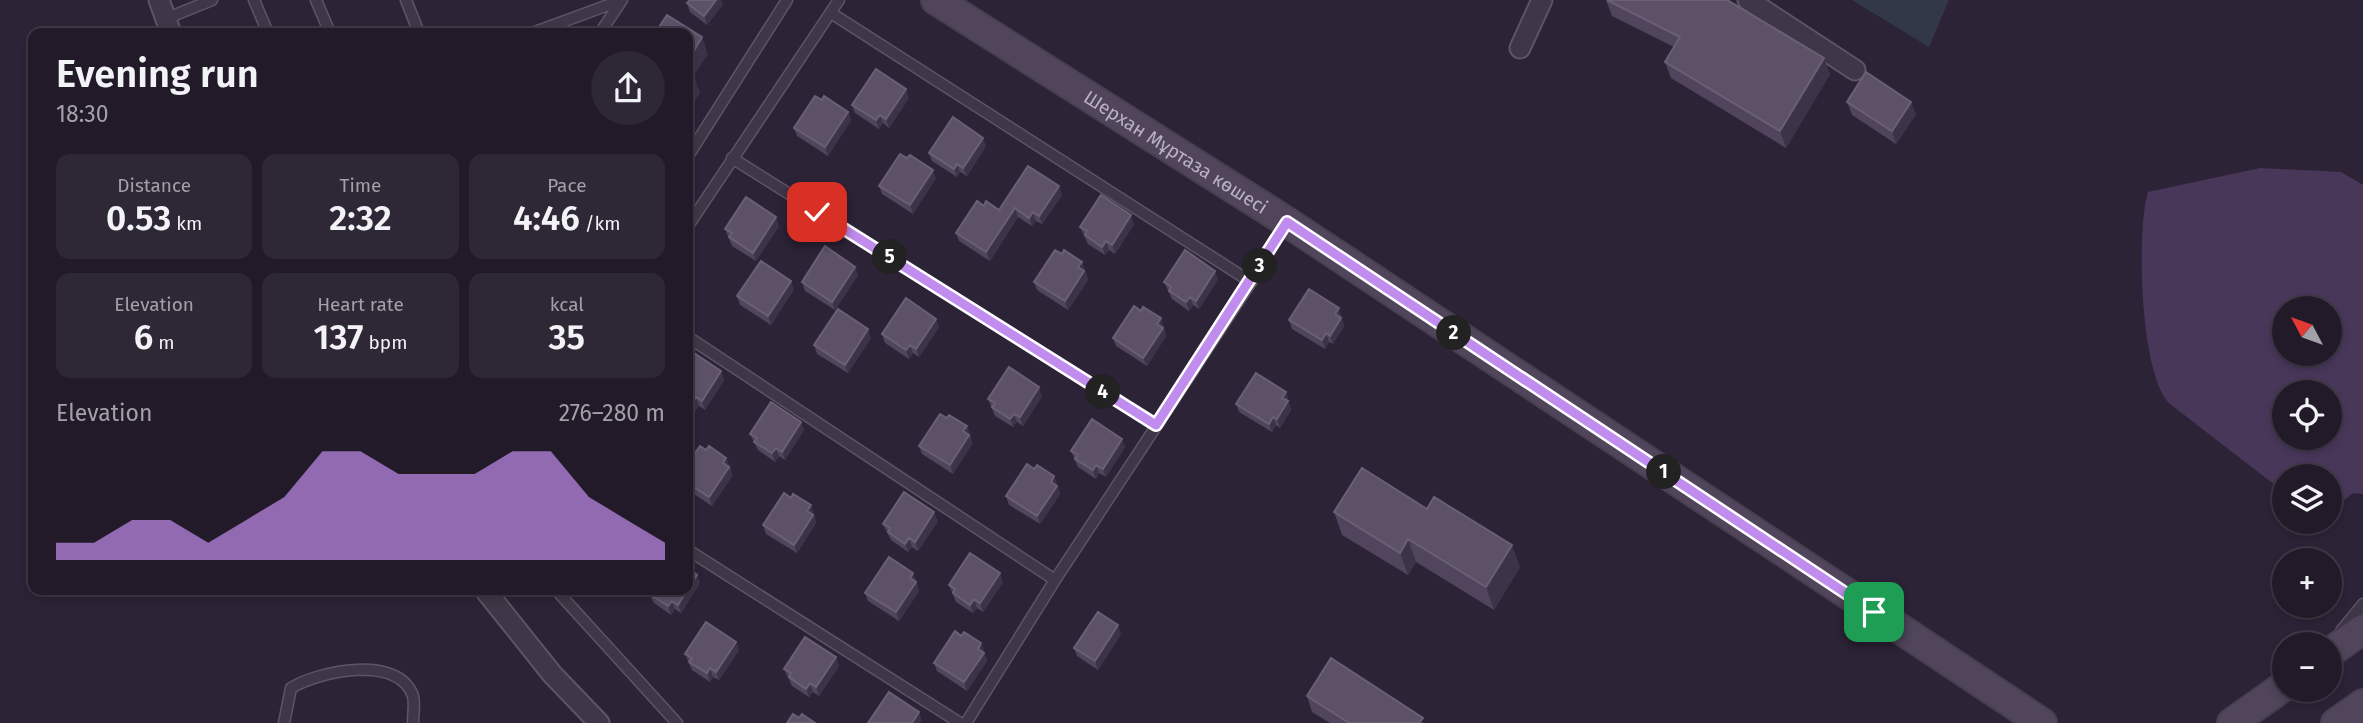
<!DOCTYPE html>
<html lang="en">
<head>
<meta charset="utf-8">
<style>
  :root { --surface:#221a29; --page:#2e2735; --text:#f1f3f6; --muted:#a2a1a8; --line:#3f3846; --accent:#c08ced }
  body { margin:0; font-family:"Fira Sans",sans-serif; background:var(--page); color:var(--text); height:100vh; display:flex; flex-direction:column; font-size:26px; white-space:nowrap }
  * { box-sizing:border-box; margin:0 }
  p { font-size:23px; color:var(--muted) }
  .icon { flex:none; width:38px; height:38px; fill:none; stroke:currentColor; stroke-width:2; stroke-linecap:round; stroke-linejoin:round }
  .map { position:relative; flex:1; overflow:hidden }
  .side { position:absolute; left:28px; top:28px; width:665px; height:567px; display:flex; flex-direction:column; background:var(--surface); border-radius:14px; box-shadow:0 4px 10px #0003,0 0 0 2px var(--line) }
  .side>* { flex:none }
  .needle { width:46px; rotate:311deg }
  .fabs { position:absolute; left:2272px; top:296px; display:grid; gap:14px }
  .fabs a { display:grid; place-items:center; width:70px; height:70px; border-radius:50%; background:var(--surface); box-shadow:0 4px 10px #0003,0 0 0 2px var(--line); font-size:35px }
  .pin { position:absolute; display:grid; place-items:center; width:60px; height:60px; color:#fff; margin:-30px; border-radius:14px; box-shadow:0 4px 10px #0006 }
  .km { position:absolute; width:35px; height:35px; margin:-18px; border-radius:50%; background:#222; color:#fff; font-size:19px; line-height:35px; text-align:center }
  .round { display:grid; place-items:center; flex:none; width:74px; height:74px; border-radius:37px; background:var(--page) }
  .summary { display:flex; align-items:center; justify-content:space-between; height:119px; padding:0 28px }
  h1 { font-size:38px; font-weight:600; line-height:52px }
  .figures { display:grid; grid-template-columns:repeat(3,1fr); gap:10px; height:119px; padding:7px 28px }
  .figures div { display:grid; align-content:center; border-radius:14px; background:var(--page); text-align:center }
  .figures b { font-size:35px; font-weight:600 }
  .figures small { font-size:19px; font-weight:400 }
  .figures p { font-size:19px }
  .chart { height:196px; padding:14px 28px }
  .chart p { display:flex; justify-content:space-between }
  .chart svg { width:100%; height:126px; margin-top:7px; fill:var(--accent); opacity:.7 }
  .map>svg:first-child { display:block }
  .green { fill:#323848 }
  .water { fill:#49375a; fill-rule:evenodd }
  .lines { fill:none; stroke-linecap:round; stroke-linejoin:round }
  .lane-casing { stroke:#5d5465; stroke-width:13 }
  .street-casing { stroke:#5d5465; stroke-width:23 }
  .secondary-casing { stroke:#484051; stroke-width:32 }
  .lane { stroke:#3f3647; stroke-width:10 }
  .street { stroke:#3f3647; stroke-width:19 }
  .secondary { stroke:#50455a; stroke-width:28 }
  .wall { fill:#50455c }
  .shaded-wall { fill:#3d3348 }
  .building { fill:#5c5167; stroke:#6a6076; stroke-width:2 }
  .route-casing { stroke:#fff; stroke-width:14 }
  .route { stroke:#c08ced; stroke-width:9 }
  .labels { text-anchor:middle; stroke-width:5; stroke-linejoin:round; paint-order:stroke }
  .street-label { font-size:19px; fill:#bbb1c4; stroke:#241c2c }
</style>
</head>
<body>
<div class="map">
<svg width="2363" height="723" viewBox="0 0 2363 723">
  <rect width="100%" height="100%" fill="#2d2337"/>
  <!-- green -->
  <path class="green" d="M1852,0H1949L1929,47Z"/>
  <!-- water -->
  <path class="water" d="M2260,168L2341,172L2363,185V494L2353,493L2329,512V476H2284V492L2170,404C2140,376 2136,231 2148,192ZM2284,308H2329V354H2284ZM2284,392H2329V438H2284Z"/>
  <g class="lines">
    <!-- lane casing -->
    <g class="lane-casing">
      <path id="lane" d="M254,0L268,33
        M316,0L330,33
        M406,0L419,33
        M831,13L1251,282L1055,580L966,723
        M165,19L212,0
        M532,33L622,0
        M600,33L622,0
        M688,156L787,0
        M732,158L1156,425
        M688,226L839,0
        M1251,282L1285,225
        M688,337L1055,580
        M688,550L960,723
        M556,590L677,723
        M2341,631L2363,604
        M284,723L291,688C319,671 398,654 413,696C415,703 413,715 413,723"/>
    </g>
    <!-- street casing -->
    <g class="street-casing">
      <path id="street" d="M159,0L171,33
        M1748,0L1855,70
        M1520,48L1542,0
        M485,590L552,674L599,723"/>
    </g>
    <!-- secondary casing -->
    <g class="secondary-casing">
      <g id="secondary">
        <path id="s1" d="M936,0L1287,222L2042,723"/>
        <path d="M2329,653L2363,629"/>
        <path d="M2232,723L2284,686"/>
        <path d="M2336,723L2363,704"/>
      </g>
    </g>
    <!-- lane -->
    <use href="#lane" class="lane"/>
    <!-- street -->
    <use href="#street" class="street"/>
    <!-- secondary -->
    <use href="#secondary" class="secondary"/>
  </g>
  <!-- wall -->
  <path class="wall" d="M1606,0L1830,74L1786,148L1671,78L1665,62L1674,47L1612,16Z
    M687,3L723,4L707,25L690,12Z
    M909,98L889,128L883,123L879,129L855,113L852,105Z
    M822,100L848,112L851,120L828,156L797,136L794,128Z
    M1847,102L1916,114L1896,144L1852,115Z
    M986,146L967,176L960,172L957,177L932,161L929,153Z
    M936,178L913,214L882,194L879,186Z
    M1062,195L1042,224L1036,221L1032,226L1018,217L990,261L959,241L956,233L984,206L999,210Z
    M1134,224L1115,254L1109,250L1105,255L1088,244L1080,227Z
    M779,226L756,261L732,246L725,229Z
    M1062,254L1082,262L1088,280L1068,310L1037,290L1034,282Z
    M858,275L835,310L805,291L802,282Z
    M1218,279L1199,309L1193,305L1189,311L1172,299L1164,282Z
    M794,289L771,325L740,305L737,296Z
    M1141,311L1161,318L1166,336L1147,366L1116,346L1113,338Z
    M1342,316L1341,318L1344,326L1333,344L1329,342L1325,349L1292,329L1289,320Z
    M939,327L919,357L913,353L909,359L885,343L882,334Z
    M871,338L848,373L817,354L814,345Z
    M688,356L721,371L724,380L705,410L699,406L695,411L688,407Z
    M1286,392L1291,410L1280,428L1276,425L1272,432L1239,412L1236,404Z
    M1042,396L1023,426L1017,422L1013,427L995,416L988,399Z
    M801,422L804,430L785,460L779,456L775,462L758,450L750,434Z
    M970,434L972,444L953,474L922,454L919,446Z
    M1125,447L1106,477L1099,473L1096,479L1078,467L1071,451Z
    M688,463L730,466L732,476L712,506L688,490Z
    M1034,469L1054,476L1060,494L1040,524L1009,505L1006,496Z
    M1334,512L1520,567L1494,610L1416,562L1408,575L1342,535Z
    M814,514L816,523L797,553L766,534L763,525Z
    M938,521L918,551L912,547L908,552L891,540L883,524Z
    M913,573L919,591L899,621L868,601L865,593Z
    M1003,582L983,612L977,608L973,613L956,602L949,585Z
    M700,583L681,613L675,609L671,615L654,603L647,590H688Z
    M1121,634L1098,670L1077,656L1074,648Z
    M961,636L981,643L987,661L967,691L937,671L934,663Z
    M739,650L719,680L713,677L710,682L692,670L685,654Z
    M836,657L839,666L819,696L813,692L809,697L792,686L784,669Z
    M1307,696L1425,723H1330L1312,712Z"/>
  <!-- shaded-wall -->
  <path class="shaded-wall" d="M716,0H721L723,4L707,25L704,16Z
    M702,37L708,54L688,85V61Z
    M1824,58L1830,74L1786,148L1780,131Z
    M694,77L700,93L688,112V87Z
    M906,89L909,98L889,128L886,119Z
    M1911,102L1916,114L1896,144L1892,131Z
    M848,112L851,120L828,156L825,147Z
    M880,115L883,123L879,129L876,120Z
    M983,138L986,146L967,176L963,168Z
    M957,164L960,172L957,177L954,169Z
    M933,170L936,178L913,214L910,205Z
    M1059,186L1062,195L1042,224L1039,216Z
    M1015,208L1018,217L990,261L986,252Z
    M1033,212L1036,221L1032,226L1029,218Z
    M1131,215L1134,224L1115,254L1112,245Z
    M776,217L779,226L756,261L753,253Z
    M1106,241L1109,250L1105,255L1102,247Z
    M1082,262L1085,270L1081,276L1078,267Z
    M855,267L858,275L835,310L832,302Z
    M1084,271L1088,280L1068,310L1065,301Z
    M1215,271L1218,279L1199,309L1196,301Z
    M791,281L794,289L771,325L768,316Z
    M1190,297L1193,305L1189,311L1186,302Z
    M1339,308L1344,326L1333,344L1330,336L1335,314Z
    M1161,318L1164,327L1160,332L1157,324Z
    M936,319L939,327L919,357L916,349Z
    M1163,328L1166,336L1147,366L1143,358Z
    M868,329L871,338L848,373L845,365Z
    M1326,333L1329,342L1325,349L1322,340Z
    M910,345L913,353L909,359L906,350Z
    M721,371L724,380L705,410L702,401Z
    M1039,387L1042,396L1023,426L1020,417Z
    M1286,392L1291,410L1280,428L1277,419L1282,398Z
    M696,397L699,406L695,411L692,403Z
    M1014,414L1017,422L1013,427L1010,419Z
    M1273,417L1276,425L1272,432L1269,424Z
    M801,422L804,430L785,460L782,452Z
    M967,426L970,434L966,440L963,431Z
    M969,435L972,444L953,474L950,465Z
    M1122,439L1125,447L1106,477L1103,469Z
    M776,448L779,456L775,462L772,453Z
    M726,458L730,466L726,472L723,463Z
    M1096,465L1099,473L1096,479L1093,470Z
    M729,467L732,476L712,506L709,497Z
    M1054,476L1057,485L1054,490L1051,482Z
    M1057,486L1060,494L1040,524L1037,516Z
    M811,505L814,514L810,519L807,511Z
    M934,512L938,521L918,551L915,542Z
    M813,515L816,523L797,553L794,545Z
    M909,538L912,547L908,552L905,544Z
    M1408,539L1416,562L1408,575L1400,553Z
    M1512,545L1520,567L1494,610L1486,587Z
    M913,573L917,581L913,587L910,578Z
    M1000,573L1003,582L983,612L980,603Z
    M697,575L700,583L681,613L678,605Z
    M916,582L919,591L899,621L896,612Z
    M974,599L977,608L973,613L970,605Z
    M672,601L675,609L671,615L668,606Z
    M1118,625L1121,634L1098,670L1095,661Z
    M736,642L739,650L719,680L716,672Z
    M981,643L984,652L983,654L984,653L987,661L967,691L964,682Z
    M836,657L839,666L819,696L816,687Z
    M710,668L713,677L710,682L707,673Z
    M810,683L813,692L809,697L806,689Z
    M919,712L922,721L920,723H912Z"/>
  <!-- building -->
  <path class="building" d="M690,0H716L704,16L687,3Z
    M1607,0H1727L1824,58L1780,131L1665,62L1680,37Z
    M667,15L702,37L688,61V33H655Z
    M876,69L906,89L886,119L880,115L876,120L852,105Z
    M1866,72L1911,102L1892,131L1847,102Z
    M688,73L694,77L688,87Z
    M815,96L822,100L824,96L848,112L825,147L794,128Z
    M953,117L983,138L963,168L957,164L954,169L929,153Z
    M900,154L907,158L910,155L933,170L910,205L879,186Z
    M1028,166L1059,186L1039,216L1033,212L1029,218L1015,208L986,252L956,233L977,201L984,206L986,201L999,210Z
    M1101,195L1131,215L1112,245L1106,241L1102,247L1085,235L1087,231L1080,227Z
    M746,197L776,217L753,253L729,237L732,233L725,229Z
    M825,246L855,267L832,302L802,282Z
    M1055,250L1062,254L1064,250L1082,262L1078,267L1084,271L1065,301L1034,282Z
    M1185,250L1215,271L1196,301L1190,297L1186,302L1169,291L1171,287L1164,282Z
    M761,261L791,281L768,316L737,296Z
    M1309,289L1339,308L1335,314L1341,318L1330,336L1326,333L1322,340L1289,320Z
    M906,298L936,319L916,349L910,345L906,350L882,334Z
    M1134,306L1141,311L1143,307L1161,318L1157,324L1163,328L1143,358L1113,338Z
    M838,309L868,329L845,365L814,345Z
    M691,351L721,371L702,401L696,397L692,403L688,400V356Z
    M1009,367L1039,387L1020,417L1014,414L1010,419L992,407L995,403L988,399Z
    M1256,373L1286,392L1282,398L1288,401L1277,419L1273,417L1269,424L1236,404Z
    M771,402L801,422L782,452L776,448L772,453L754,442L757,438L750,434Z
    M940,414L947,418L949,415L967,426L963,431L969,435L950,465L919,446Z
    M1092,419L1122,439L1103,469L1096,465L1093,470L1075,459L1078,455L1071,451Z
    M700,446L706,450L709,446L726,458L723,463L729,467L709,497L688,483V463Z
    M1027,464L1034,469L1037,465L1054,476L1051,482L1057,486L1037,516L1006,496Z
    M1362,468L1427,509L1434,497L1512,545L1486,587L1408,539L1400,553L1334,512Z
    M904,492L934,512L915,542L909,538L905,544L888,532L890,528L883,524Z
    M784,493L791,498L793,494L811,505L807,511L813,515L794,545L763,525Z
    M970,553L1000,573L980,603L974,599L970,605L953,593L955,589L949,585Z
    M889,557L913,573L910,578L916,582L896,612L865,593Z
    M688,568L697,575L688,589Z
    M651,590H687L678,605L672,601L668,606L651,595L653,591Z
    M1098,612L1118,625L1095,661L1074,648Z
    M706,622L736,642L716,672L710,668L707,673L689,662L692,658L685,654Z
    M955,631L961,636L964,632L981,643L978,649L984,653L964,682L934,663Z
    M805,637L836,657L816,687L810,683L806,689L789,677L791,673L784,669Z
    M1331,658L1423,718L1419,723H1349L1307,696Z
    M889,692L919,712L912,723H868Z
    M793,714L799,718L802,714L815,723H787Z"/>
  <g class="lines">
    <!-- route casing -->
    <g class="route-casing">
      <path id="route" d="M817,212L1156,425L1287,222L1874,612"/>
    </g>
    <!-- route -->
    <use href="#route" class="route"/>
  </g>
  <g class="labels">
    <!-- street labels -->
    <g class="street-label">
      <text dy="7" stroke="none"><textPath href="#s1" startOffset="284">Шерхан Мұртаза көшесі</textPath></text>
    </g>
  </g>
</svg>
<div class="fabs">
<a><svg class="needle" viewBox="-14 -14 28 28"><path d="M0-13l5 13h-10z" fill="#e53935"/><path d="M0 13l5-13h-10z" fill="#a2a1a8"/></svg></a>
<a><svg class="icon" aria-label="locate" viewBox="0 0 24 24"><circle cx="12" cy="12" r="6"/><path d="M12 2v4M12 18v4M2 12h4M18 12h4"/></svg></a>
<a><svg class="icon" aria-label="layers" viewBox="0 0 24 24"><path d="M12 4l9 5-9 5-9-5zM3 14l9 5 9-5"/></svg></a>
<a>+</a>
<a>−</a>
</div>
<div class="pin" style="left:1874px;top:612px;background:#1e9e55"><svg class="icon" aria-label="arrive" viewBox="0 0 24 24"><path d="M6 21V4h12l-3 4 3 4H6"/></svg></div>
<div class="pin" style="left:817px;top:212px;background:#d93025"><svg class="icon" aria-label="check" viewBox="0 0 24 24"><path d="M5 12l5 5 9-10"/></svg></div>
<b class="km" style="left:1664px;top:472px">1</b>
<b class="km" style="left:1454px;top:333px">2</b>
<b class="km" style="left:1260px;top:266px">3</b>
<b class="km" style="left:1103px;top:392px">4</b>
<b class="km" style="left:890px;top:257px">5</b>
<section class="side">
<div class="summary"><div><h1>Evening run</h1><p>18:30</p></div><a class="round"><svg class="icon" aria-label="share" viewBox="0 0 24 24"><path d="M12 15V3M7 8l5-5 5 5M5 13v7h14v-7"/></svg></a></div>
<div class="figures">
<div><p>Distance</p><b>0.53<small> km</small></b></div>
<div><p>Time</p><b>2:32</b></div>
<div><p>Pace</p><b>4:46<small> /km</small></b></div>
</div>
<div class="figures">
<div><p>Elevation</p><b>6<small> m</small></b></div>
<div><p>Heart rate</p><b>137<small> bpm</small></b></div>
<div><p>kcal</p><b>35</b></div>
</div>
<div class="chart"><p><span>Elevation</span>276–280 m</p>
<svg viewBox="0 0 160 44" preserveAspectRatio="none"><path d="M0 44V38L10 38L20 30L30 30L40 38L50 30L60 22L70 6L80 6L90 14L100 14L110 14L120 6L130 6L140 22L150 30L160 38V44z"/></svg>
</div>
</section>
</div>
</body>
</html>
